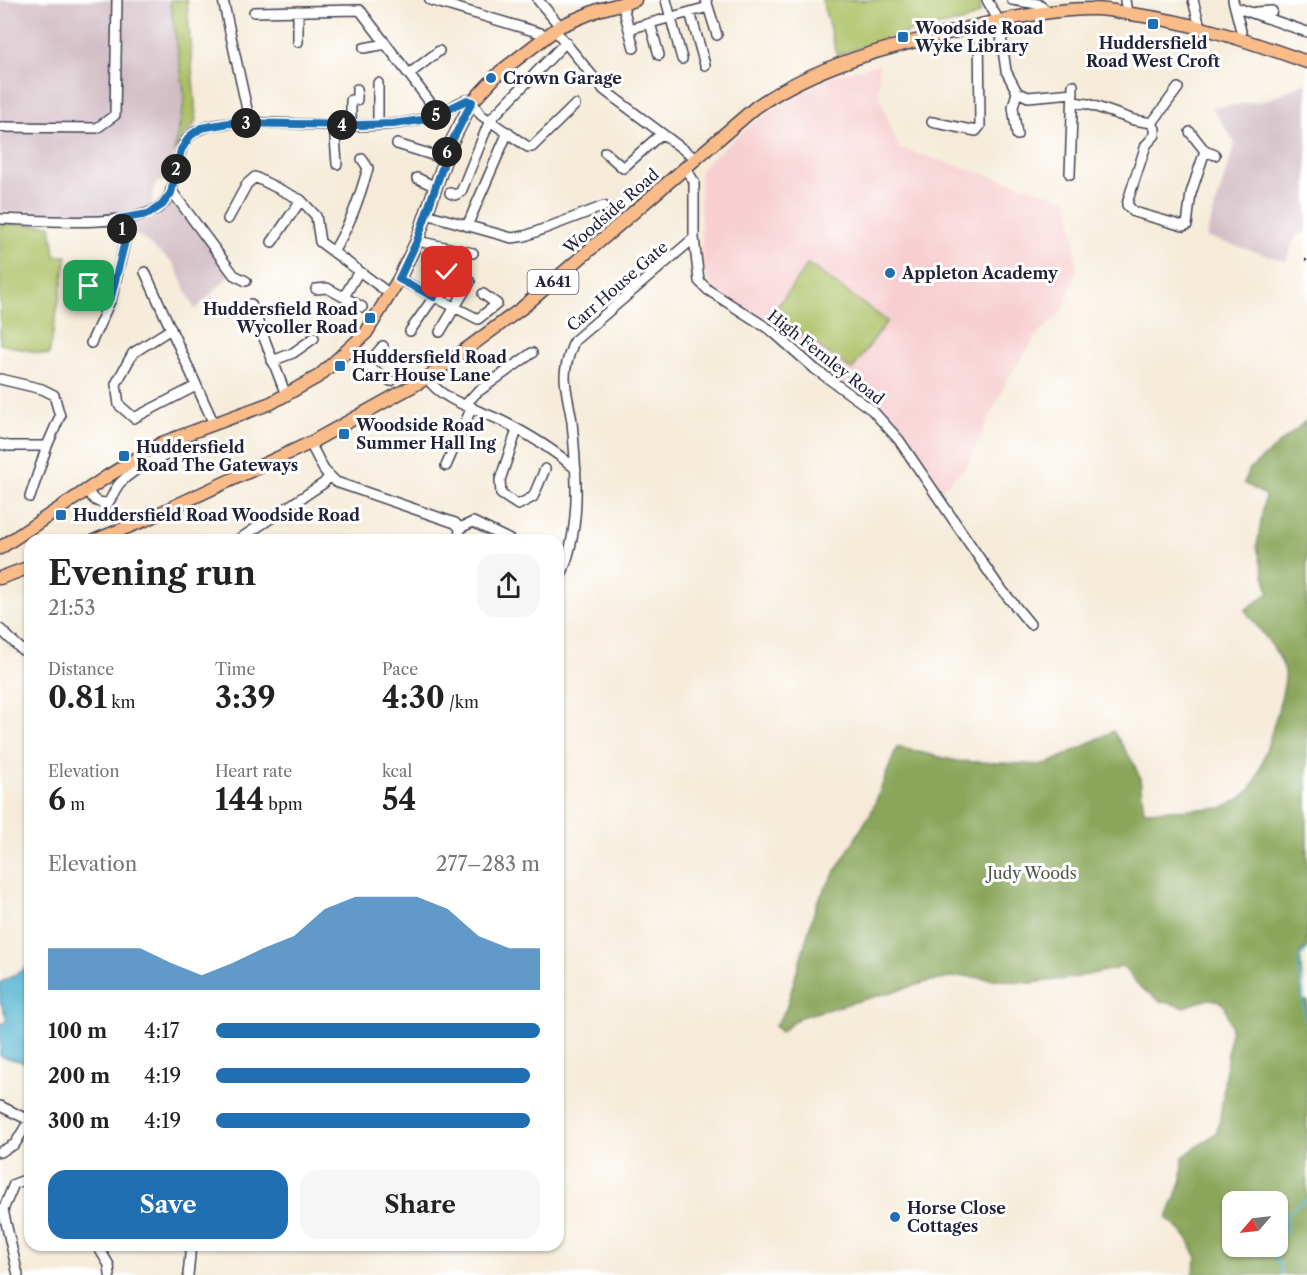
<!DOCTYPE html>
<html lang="en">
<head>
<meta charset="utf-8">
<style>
  :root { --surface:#fff; --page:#f6f6f6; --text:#222; --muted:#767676; --accent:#1f6fb2 }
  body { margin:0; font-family:"Libre Caslon Text",serif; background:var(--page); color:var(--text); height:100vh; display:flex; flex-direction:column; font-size:22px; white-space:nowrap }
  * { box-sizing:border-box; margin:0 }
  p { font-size:20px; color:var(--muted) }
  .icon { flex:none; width:33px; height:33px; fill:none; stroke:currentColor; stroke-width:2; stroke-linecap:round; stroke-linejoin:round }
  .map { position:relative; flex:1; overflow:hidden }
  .drawer { position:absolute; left:24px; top:534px; width:540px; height:717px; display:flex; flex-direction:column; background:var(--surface); border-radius:18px; box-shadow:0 2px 4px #0004 }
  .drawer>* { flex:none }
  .needle { width:39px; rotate:242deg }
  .controls { position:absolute; left:1222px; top:1191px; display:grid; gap:12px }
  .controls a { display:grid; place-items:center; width:66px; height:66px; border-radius:12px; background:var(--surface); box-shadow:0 2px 4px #0004; font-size:30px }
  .pin { position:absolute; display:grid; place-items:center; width:51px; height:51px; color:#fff; margin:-26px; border-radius:12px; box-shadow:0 3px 9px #0006 }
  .km { position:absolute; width:30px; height:30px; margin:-15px; border-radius:50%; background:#222; color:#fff; font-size:16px; line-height:30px; text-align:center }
  .round { display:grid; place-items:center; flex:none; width:63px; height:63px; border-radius:18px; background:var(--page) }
  .head { display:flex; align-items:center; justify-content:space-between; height:102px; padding:0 24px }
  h1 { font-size:33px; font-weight:700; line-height:45px }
  .metrics { display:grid; grid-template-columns:repeat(3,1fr); gap:9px; height:102px; padding:6px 24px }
  .metrics div { display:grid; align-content:center }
  .metrics b { font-size:30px; font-weight:700 }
  .metrics small { font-size:16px; font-weight:400 }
  .metrics p { font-size:16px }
  .chart { height:168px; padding:12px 24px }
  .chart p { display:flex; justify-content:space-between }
  .chart svg { width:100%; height:108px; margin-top:6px; fill:var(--accent); opacity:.7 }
  .action { display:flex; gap:12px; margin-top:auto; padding:12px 24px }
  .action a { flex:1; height:69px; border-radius:18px; background:var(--accent); color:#fff; font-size:24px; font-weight:700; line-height:69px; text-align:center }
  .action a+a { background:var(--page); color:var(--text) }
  ul { padding:0 24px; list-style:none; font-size:20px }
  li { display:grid; grid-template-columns:96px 72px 1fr; align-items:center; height:45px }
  li i { height:15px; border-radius:8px; background:var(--accent) }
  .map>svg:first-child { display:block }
  .built { fill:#f7cfd0 }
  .industrial { fill:#d2bdc5 }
  .green { fill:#acc064; stroke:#677150; stroke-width:1.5 }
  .forest { fill:#89a65a; stroke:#56644a; stroke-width:1.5; fill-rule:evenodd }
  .water { fill:#50b2cf; stroke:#396a85; stroke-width:1.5 }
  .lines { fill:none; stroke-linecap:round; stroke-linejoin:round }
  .stream { stroke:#50b2cf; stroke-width:2 }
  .minor-casing { stroke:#424053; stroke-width:12 }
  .major-casing { stroke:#424053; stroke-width:15 }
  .minor { stroke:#fff; stroke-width:9 }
  .major { stroke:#f9bc89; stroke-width:12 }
  .rail { stroke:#22223b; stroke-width:2; stroke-dasharray:9 4.5; stroke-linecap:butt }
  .route-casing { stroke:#fff; stroke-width:12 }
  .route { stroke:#1f6fb2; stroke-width:8 }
  .poi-dot { fill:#1f6fb2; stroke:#fff; stroke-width:2 }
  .labels { text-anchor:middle; stroke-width:6; stroke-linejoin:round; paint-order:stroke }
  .shield { fill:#fff; stroke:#646476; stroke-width:1.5 }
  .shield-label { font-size:15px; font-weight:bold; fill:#22223b }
  .poi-label { font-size:16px; font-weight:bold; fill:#22223b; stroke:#fff; text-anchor:start }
  .street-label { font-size:16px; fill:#22223b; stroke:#fff }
  .park-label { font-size:16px; fill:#525949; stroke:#fff }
</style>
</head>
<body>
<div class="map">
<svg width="1307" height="1275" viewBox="0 0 1307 1275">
  <rect width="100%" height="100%" fill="#fff"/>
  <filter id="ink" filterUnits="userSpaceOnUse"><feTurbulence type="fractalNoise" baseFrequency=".0167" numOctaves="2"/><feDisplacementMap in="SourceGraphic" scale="12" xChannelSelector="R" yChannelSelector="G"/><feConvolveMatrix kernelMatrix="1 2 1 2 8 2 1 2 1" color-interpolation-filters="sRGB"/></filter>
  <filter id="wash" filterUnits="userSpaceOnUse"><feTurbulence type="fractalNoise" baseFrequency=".008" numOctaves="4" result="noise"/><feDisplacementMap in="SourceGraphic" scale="24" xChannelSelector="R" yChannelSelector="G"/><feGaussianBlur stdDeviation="1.35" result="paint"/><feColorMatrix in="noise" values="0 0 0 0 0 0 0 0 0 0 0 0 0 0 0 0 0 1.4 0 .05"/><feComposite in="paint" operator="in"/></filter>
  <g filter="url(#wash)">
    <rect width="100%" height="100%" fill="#f5ebd8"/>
    <!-- built -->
    <path class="built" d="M879,64V95L899,148L1067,199L1074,230L1077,269L1063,311L1037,335L1006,382L967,466L939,491L885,420L711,287L702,268L700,171L711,159L749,126L784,101L829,77Z"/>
    <!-- industrial -->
    <path class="industrial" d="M0,0H170L185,98L174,154L172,179L167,178L165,183L158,181L154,186L152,205L157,212L172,203L233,272L195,310L174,264L142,238L121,227L116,216L0,212Z
      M1307,82V231L1296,236L1286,261L1206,237L1235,143L1212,108L1265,101Z"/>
    <!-- green -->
    <path class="green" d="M170,0H187L196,118L194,125L182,138L174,154L185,98Z
      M822,0H969L980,3V13L966,21L909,32L837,55Z
      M0,224L51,225L55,256H67L49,355L0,344Z
      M808,264L887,321L852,370L773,313Z"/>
    <!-- forest -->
    <path class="forest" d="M1307,420V948L1300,952L1303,1000L1307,1001V1260L1304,1275H1192L1197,1258L1187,1237L1167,1218L1182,1180L1183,1157L1216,1133L1220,1120L1231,1026L1225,1006L1217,1000L1208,999L1184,1007L1160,1001L1141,988L1123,967L1073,978L1030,983L964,976L931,981L800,1017L781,1032L775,1026L786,1009L817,902L872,811L897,747L957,761L1046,765L1113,731L1133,762L1140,778L1144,811L1221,808C1232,804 1245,797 1252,787C1260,775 1288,683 1285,672C1280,651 1257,627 1245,610L1269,593L1257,547L1265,495L1244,483L1250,469ZM1233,1202H1278V1246H1233Z"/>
    <!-- water -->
    <path class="water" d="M30,966V1064L0,1056V1025L7,1020L0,1001V983Z"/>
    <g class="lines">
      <!-- stream -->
      <path class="stream" d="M1307,949C1304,952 1300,956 1299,960C1297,967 1300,973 1301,979C1304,992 1302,1016 1307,1026
        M1278,1240L1286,1232V1214L1307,1198
        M1275,1246L1274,1256L1281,1267V1275"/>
    </g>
  </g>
  <g filter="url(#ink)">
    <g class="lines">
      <!-- minor casing -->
      <g class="minor-casing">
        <path id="minor" d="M223,0L250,123
          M430,0L547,35
          M538,0L560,26
          M666,0L682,59
          M706,0L717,35
          M987,0L999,21L1006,71L1017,92L1028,97L1073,93
          M1012,0L1038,4L1049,13
          M1125,0L1127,13
          M1193,0L1200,27
          M1233,0L1241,31L1240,37
          M622,3L634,48
          M1235,7L1307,32
          M298,11V42
          M254,12L360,10L439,114
          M690,12L705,65
          M1256,12L1272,11
          M650,23L659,55
          M629,29L708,7
          M555,30L604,90L696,159
          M364,48L386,44
          M409,74L439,51
          M378,83V124
          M1017,92L1013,107L1017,135
          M1073,102L1088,104L1134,120L1152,123L1155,129V135L1146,145L1129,197L1127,205L1134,212L1183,226L1187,225L1191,193L1205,151
          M932,122L976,131L980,126L979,25
          M1152,123L1178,88
          M334,125L337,164
          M351,125V100H357V89
          M0,127L97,128L115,115L117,0
          M1190,132L1205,151L1215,155
          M397,144L445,159
          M605,152L623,168L661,134
          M686,168L694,182V238L699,281L708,290L772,331L815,369L872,410L899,440L997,584L1030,624
          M1070,174L1073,85
          M417,178L436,187
          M171,190L234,275L246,281
          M450,193L455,195L461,192L490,120L566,42
          M426,214L512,238L525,236L604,206
          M0,219C36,220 136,229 162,205C184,185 168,140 203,128C224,121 249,123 271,123C312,124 354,128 394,124C409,122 425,120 439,114C449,110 457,102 467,100L472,102L481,115L528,147H532L575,105
          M228,219L247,184L255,177L301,200L316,216L320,242L390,294
          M467,226L508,132
          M417,241L473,253
          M272,242L301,200
          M333,252C350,225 359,199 368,168L362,159
          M145,272L214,424
          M399,279L478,319L497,304L483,294
          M89,286L112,297
          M316,289L327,288L362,307
          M344,297L359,271
          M251,304L286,395
          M171,329L133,353L116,384L119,405L134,418L196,386
          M410,331L434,297L447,272
          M440,332L470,282
          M91,343L112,297L125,241L119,219
          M347,350L374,371L391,381
          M272,361L293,353L314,338
          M366,366L383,346
          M427,378C442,401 477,409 502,421C528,434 554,450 576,469
          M0,379L42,389L54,395L60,416L47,446H9L0,444
          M466,404L476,393L532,353
          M517,430L500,480L501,494L518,505L533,497L545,469
          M310,443L324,470L336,482L455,523L460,528L459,540
          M446,466L472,407
          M87,490C93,500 96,503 108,503C113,496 115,488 120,483C140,462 170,454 196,445
          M30,497L47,446
          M460,528L473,522L510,540
          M238,540L324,483L329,476
          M558,582C582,533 577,475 572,422C570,407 565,391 565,376C565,364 570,352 574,341L694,238
          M0,629L22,650
          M0,1106L29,1120
          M0,1152L15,1144L30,1119
          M97,1245L109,1265L110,1275
          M18,1275L3,1210L14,1184L30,1178
          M188,1275L191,1245"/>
      </g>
      <!-- major casing -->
      <g class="major-casing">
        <path id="major" d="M96,540L145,520L310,443L427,378L522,308L756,107C817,64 889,47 960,30C1000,20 1054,8 1095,9C1107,9 1119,12 1131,14C1192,22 1249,41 1307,62
          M0,548L108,476L162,443L271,403L319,376L366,333L399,279L417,241L450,145L472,102L500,72L560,26L598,10L635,0
          M0,578L30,567"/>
      </g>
      <!-- minor -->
      <use href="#minor" class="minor"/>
      <!-- major -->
      <use href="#major" class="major"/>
      <!-- rail -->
      <path class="rail" d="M1305,260H1307"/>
    </g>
  </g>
  <g class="lines" filter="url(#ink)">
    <!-- route casing -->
    <g class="route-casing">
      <path id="route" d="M89,286L111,297L125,241L119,219L148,214L162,205L171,193L181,150L190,136L201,128L229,123L361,125L393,124L428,119L467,100L472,102L450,145L417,241L399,279L434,297L447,272"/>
    </g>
    <!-- route -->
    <use href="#route" class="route"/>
  </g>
  <!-- markers -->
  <g class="poi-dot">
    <rect x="1147" y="18" width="12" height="12" rx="3"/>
    <rect x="897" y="31" width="12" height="12" rx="3"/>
    <circle cx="491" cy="78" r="6"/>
    <circle cx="890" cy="273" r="6"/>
    <rect x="364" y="312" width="12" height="12" rx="3"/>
    <rect x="334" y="360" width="12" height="12" rx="3"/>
    <rect x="338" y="428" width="12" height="12" rx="3"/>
    <rect x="118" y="450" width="12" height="12" rx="3"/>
    <rect x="55" y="509" width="12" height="12" rx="3"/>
    <circle cx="895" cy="1217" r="6"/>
  </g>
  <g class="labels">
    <!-- shield labels -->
    <rect class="shield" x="527.5" y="270" width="51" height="24" rx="4.5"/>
    <g class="shield-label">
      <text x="553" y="287">A641</text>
    </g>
    <!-- poi labels -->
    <g class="poi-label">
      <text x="915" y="34">Woodside Road<tspan x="915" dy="18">Wyke Library</tspan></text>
      <text x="1153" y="49" text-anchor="middle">Huddersfield<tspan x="1153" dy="18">Road West Croft</tspan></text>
      <text x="503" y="84">Crown Garage</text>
      <text x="902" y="279">Appleton Academy</text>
      <text x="358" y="315" text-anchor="end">Huddersfield Road<tspan x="358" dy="18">Wycoller Road</tspan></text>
      <text x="352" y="363">Huddersfield Road<tspan x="352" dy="18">Carr House Lane</tspan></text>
      <text x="356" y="431">Woodside Road<tspan x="356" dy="18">Summer Hall Ing</tspan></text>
      <text x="136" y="453">Huddersfield<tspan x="136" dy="18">Road The Gateways</tspan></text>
      <text x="73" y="521">Huddersfield Road Woodside Road</text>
      <text x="907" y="1214">Horse Close<tspan x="907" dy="18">Cottages</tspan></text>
    </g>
    <!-- street labels -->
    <g class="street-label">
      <text transform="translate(611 211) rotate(-41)" y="6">Woodside Road</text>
      <text transform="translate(617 286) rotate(-41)" y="6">Carr House Gate</text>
      <text transform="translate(826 357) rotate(38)" y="6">High Fernley Road</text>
    </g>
    <!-- park labels -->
    <g class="park-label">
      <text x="1032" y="879">Judy Woods</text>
    </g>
  </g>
</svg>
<div class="controls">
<a><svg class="needle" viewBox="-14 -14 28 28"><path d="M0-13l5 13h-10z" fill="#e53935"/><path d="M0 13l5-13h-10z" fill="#767676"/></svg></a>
</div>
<div class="pin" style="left:89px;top:286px;background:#1e9e55"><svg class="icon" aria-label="arrive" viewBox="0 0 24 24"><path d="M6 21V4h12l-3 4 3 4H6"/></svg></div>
<div class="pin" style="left:447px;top:272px;background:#d93025"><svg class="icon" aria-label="check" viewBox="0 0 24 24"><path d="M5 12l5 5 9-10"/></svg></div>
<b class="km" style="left:122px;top:229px">1</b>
<b class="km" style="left:176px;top:169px">2</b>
<b class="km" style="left:246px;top:123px">3</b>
<b class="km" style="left:342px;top:125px">4</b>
<b class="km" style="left:436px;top:115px">5</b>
<b class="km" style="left:447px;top:152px">6</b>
<section class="drawer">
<div class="head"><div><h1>Evening run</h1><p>21:53</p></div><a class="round"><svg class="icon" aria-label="share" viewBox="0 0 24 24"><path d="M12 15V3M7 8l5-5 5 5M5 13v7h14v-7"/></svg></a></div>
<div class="metrics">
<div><p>Distance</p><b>0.81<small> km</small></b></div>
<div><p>Time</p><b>3:39</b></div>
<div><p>Pace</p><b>4:30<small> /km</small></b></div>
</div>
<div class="metrics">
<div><p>Elevation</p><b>6<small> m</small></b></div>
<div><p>Heart rate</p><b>144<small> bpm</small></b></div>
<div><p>kcal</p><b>54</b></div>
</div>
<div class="chart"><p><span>Elevation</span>277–283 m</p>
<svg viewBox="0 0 160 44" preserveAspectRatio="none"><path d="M0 44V27L10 27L20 27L30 27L40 33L50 38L60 33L70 27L80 22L90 11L100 6L110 6L120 6L130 11L140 22L150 27L160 27V44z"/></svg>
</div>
<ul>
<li><b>100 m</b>4:17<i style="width:100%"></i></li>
<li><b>200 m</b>4:19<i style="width:97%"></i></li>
<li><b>300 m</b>4:19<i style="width:97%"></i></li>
</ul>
<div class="action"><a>Save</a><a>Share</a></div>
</section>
</div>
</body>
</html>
